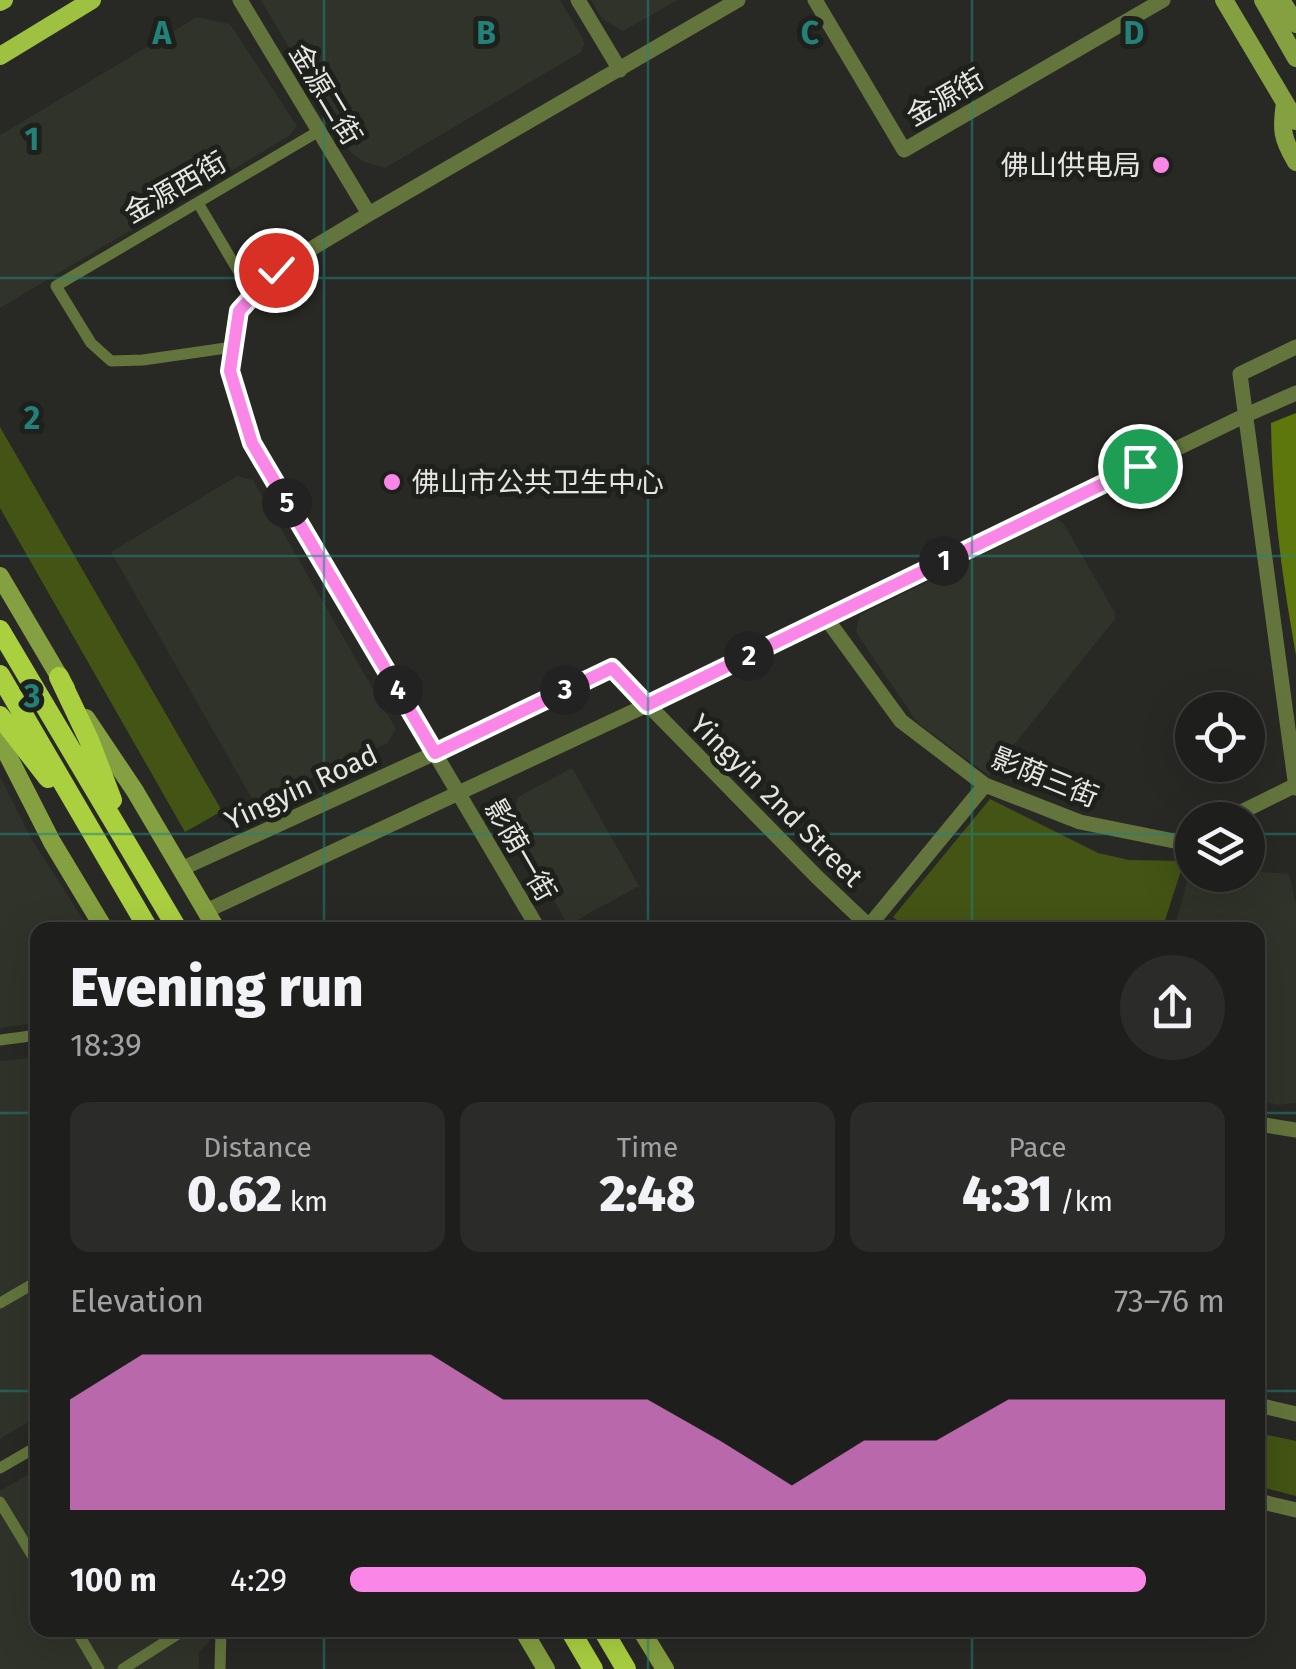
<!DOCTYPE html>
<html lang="en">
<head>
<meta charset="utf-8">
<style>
  :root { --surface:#1e1f1c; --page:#2b2c29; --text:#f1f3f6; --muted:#a1a2a3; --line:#3c3d3b; --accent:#fa87e8 }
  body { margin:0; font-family:"Fira Sans","Noto Sans SC",sans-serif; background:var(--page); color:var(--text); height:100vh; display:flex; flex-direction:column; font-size:38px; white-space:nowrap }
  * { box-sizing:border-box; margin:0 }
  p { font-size:32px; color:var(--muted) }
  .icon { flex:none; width:55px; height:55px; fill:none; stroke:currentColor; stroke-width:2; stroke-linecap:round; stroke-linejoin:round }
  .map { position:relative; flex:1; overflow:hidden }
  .side { position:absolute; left:30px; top:922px; width:1235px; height:715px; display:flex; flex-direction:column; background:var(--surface); border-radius:20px; box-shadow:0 10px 40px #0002,0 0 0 2px var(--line) }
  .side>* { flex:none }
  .tools { position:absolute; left:1175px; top:692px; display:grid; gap:20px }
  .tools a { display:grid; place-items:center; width:90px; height:90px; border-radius:50%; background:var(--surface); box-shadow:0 10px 40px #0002,0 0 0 2px var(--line); font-size:50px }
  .pin { position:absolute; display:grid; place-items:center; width:85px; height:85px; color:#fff; margin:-42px; border:5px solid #fff; border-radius:50%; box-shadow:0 2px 10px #0007 }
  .km { position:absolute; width:50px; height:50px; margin:-25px; border-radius:50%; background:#222; color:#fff; font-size:28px; line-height:50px; text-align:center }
  .round { display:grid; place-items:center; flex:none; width:105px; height:105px; border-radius:52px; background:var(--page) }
  .headline { display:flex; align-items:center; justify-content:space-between; height:170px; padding:0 40px }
  h1 { font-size:55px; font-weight:800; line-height:75px }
  .metrics { display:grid; grid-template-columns:repeat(3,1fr); gap:15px; height:170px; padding:10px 40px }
  .metrics div { display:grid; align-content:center; border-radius:20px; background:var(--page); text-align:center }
  .metrics b { font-size:50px; font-weight:800 }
  .metrics small { font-size:28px; font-weight:400 }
  .metrics p { font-size:28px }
  .chart { height:280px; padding:20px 40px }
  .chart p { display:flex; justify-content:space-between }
  .chart svg { width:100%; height:180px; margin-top:10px; fill:var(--accent); opacity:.7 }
  ul { padding:0 40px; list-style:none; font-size:32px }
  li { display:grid; grid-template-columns:160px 120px 1fr; align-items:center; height:75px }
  li i { height:25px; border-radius:12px; background:var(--accent) }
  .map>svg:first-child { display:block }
  .built { fill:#2f3329 }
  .green { fill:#435414 }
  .water { fill:#5e770c }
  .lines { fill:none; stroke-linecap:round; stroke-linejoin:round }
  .minor { stroke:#63753c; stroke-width:11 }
  .tertiary { stroke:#63753c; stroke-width:15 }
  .secondary { stroke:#85a040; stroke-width:18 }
  .primary { stroke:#9ec141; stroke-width:18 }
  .trunk { stroke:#aad040; stroke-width:20 }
  .route-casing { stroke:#fff; stroke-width:20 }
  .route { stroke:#fa87e8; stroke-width:12 }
  .grid { fill:none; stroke:#24817a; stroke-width:2.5; stroke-opacity:0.55 }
  .poi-dot { fill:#fa87e8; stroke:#1e201b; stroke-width:4 }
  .labels { text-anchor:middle; stroke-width:10; stroke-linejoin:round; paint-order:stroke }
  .street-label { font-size:28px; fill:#e5e6e3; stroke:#1e201b }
  .poi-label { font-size:28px; fill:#e5e6e3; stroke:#1e201b; text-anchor:end }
  .grid-label { font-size:32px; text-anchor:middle; font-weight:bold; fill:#24817a; stroke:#1e201b; stroke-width:10; stroke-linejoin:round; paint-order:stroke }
</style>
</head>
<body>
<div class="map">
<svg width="1296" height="1669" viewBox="0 0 1296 1669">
  <rect width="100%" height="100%" fill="#282925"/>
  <!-- built -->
  <path class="built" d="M261,0H560L583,39L584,44L581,52L385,168L364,162L351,153Z
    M591,0H678L623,31L602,19Z
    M197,17L230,24L297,126L289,136L0,308V135Z
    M237,476L253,480L396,729L388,743L255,804L111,552Z
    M1056,518L1064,524L1115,613V619L989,776L917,722L856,632L860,615Z
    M572,768L639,886L568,925L511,824L518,797Z
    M0,776L32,840L90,930H38L37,1023L0,1028Z
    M1191,867L1192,875H1248V871L1289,874L1296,905V1103L1278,1105L1258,1100V930H1174Z
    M37,1057V1417L0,1439V1061Z
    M37,1469L38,1630H220L199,1652V1669H0V1491Z"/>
  <!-- green -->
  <path class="green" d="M0,427L222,811L185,832L0,508Z
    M990,799L1098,853L1129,860L1184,861L1162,930H908L893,917Z
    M1258,1433L1296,1441V1496L1258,1486Z"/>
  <!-- water -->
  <path class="water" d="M1296,413V655C1282,578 1272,502 1271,423Z"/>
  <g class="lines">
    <!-- minor -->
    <path class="minor" d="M198,203L253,296
      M233,347L143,360L111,361L91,343L56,286L319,131
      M0,1040L38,1035
      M0,1303L38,1281
      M0,1468L38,1446
      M0,1502L38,1565
      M76,1630L99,1669
      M123,1669L184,1630
      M220,1669L221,1630"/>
    <!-- tertiary -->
    <path class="tertiary" d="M240,0L369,214
      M578,0L620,70
      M815,0L904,150L1163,0
      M1296,347L1240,374L1296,788
      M826,618L901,721L985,785L1080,822L1179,842L1192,836
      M1225,820L1296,785
      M181,869L435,753L612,668L817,877L873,930
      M206,911L647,705L1244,416L1296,393
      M869,926L985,785
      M539,930L252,443L230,371L239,311L276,270L369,214L738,0
      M1258,1124L1296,1130
      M1258,1405L1296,1414
      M1258,1501L1296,1510"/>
    <!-- secondary -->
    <path class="secondary" d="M1224,0L1296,121
      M1263,0L1296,58
      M1281,0L1296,24
      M1285,103C1281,130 1282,138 1296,162
      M0,576L66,688
      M86,718L135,791L217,930
      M0,740L52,842L105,930
      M523,1630L546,1669
      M641,1630L665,1669"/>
    <!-- primary -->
    <path class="primary" d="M0,2L4,0
      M0,56L92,0"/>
    <!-- trunk -->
    <path class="trunk" d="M0,630L178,930
      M0,675L149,930
      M59,677L89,740L112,800
      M0,716L48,778
      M570,1630L593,1669
      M603,1630L626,1669"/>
  </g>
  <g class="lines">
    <!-- route casing -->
    <g class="route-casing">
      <path id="route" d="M276,270L239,311L230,371L252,443L435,753L612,668L647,705L1140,466"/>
    </g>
    <!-- route -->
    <use href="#route" class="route"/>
  </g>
  <!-- grid -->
  <path class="grid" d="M324,0V930M648,0V930M972,0V930M0,278H1296M0,556H1296M0,834H1192M1248,834H1296M0,1113H38M1258,1113H1296M0,1391H38M1258,1391H1296M324,1630V1669M648,1630V1669M972,1630V1669"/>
  <!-- markers -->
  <g class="poi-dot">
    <circle cx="1161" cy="165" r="10"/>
    <circle cx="392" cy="482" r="10"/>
  </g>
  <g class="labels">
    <!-- street labels -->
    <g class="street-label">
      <text transform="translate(326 94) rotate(59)" y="10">金源二街</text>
      <text transform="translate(945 97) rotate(-30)" y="10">金源街</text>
      <text transform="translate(175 187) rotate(-30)" y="10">金源西街</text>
      <text transform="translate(1045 777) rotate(22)" y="10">影荫三街</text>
      <text transform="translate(301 787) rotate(-25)" y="10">Yingyin Road</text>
      <text transform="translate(777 800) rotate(45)" y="10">Yingyin 2nd Street</text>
      <text transform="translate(521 850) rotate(60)" y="10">影荫一街</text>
    </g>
    <!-- poi labels -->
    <g class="poi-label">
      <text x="1141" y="175">佛山供电局</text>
      <text x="412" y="492" text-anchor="start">佛山市公共卫生中心</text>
    </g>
  </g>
  <g class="grid-label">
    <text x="162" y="44">A</text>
    <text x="486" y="44">B</text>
    <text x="810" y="44">C</text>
    <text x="1134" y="44">D</text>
    <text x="32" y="150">1</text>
    <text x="32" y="429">2</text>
    <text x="32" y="707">3</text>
  </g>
</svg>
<div class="tools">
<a><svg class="icon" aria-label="locate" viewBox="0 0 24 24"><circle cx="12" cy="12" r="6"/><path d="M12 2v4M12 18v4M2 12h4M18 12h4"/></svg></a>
<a><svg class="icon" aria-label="layers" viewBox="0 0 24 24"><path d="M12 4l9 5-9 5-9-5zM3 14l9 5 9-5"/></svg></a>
</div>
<div class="pin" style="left:1140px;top:466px;background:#1e9e55"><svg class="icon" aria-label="arrive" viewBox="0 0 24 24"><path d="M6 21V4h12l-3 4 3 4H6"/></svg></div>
<div class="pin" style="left:276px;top:270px;background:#d93025"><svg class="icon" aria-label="check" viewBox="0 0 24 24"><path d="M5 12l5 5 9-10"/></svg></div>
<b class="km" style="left:944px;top:561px">1</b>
<b class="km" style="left:749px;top:656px">2</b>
<b class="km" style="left:565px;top:690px">3</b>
<b class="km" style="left:398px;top:690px">4</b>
<b class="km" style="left:287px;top:503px">5</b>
<section class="side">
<div class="headline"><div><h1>Evening run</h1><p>18:39</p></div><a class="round"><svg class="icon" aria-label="share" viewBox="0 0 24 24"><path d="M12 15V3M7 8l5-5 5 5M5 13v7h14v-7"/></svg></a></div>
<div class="metrics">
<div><p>Distance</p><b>0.62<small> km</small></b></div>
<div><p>Time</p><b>2:48</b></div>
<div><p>Pace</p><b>4:31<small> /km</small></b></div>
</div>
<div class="chart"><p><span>Elevation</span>73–76 m</p>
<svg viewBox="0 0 160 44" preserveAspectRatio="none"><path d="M0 44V17L10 6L20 6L30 6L40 6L50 6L60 17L70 17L80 17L90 27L100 38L110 27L120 27L130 17L140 17L150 17L160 17V44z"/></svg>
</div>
<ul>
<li><b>100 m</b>4:29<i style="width:91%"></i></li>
</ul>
</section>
</div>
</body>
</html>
